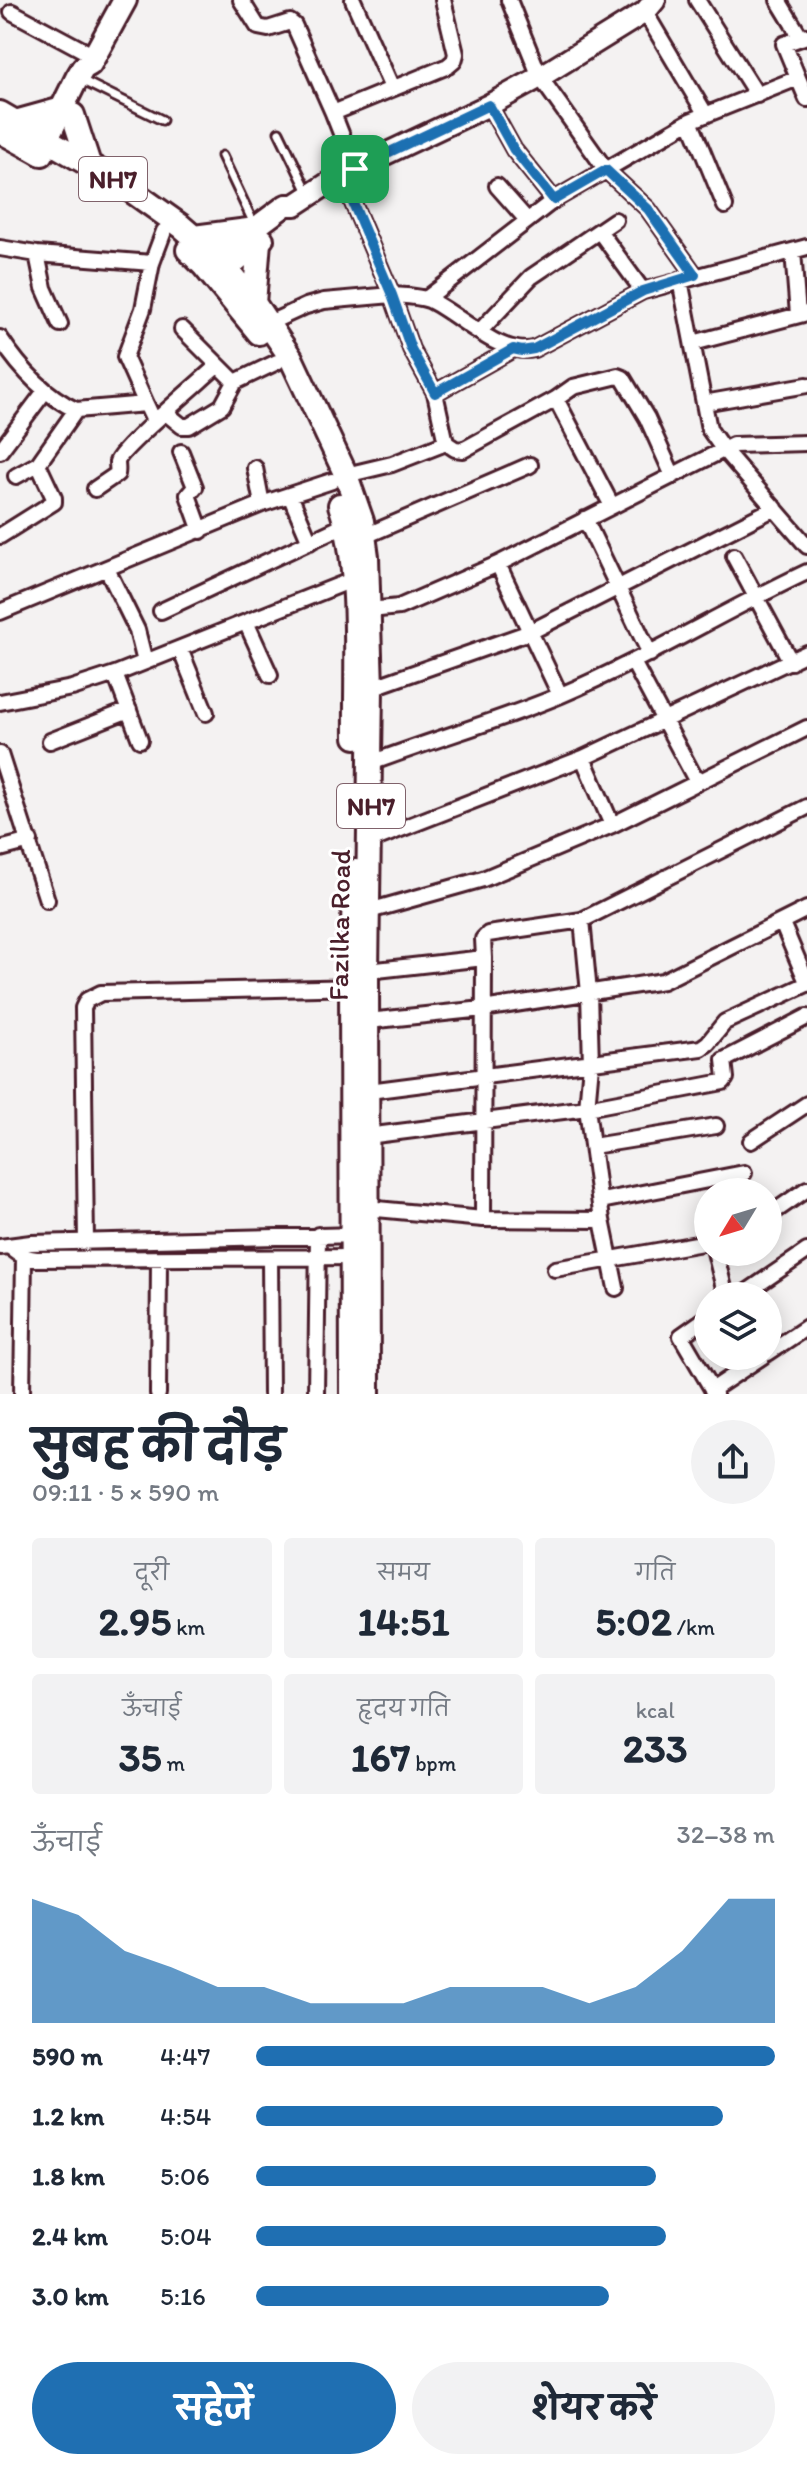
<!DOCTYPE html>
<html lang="hi">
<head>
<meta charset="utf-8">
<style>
  :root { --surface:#fff; --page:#f2f2f3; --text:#1f2937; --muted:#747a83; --accent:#1f6fb2 }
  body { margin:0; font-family:Itim,"Playpen Sans Deva",sans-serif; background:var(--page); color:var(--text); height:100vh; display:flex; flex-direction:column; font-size:30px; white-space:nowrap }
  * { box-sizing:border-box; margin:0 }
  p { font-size:26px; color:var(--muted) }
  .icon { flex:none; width:44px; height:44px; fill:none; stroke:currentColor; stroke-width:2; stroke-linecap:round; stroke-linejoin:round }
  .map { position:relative; height:1394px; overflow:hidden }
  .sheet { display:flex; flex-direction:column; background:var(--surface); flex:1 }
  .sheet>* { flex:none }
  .needle { width:52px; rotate:232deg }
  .tools { position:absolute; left:694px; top:1178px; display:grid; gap:16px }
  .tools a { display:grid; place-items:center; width:88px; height:88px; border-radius:50%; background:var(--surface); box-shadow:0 4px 20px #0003; font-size:40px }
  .pin { position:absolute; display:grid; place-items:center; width:68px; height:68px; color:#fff; margin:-34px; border-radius:16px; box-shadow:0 4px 12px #0006 }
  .round { display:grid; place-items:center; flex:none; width:84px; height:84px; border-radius:42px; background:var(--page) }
  .overview { display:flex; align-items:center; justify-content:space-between; height:136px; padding:0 32px }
  h1 { font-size:44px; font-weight:700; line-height:60px }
  .stats { display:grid; grid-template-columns:repeat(3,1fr); gap:12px; height:136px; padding:8px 32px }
  .stats div { display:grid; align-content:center; border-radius:8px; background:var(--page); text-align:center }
  .stats b { font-size:40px; font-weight:700 }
  .stats small { font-size:22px; font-weight:400 }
  .stats p { font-size:22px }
  .chart { height:224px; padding:16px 32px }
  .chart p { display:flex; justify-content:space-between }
  .chart svg { width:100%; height:144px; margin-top:8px; fill:var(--accent); opacity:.7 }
  .cta { display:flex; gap:16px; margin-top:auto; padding:16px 32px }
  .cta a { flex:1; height:92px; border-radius:48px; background:var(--accent); color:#fff; font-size:32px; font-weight:700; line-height:92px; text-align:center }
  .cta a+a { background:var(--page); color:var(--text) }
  ul { padding:0 32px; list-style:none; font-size:26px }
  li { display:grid; grid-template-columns:128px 96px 1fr; align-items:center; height:60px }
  li i { height:20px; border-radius:10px; background:var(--accent) }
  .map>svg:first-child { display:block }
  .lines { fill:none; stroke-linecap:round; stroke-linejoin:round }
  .service-casing { stroke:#4a1f2b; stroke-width:13 }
  .minor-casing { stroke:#4a1f2b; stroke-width:20 }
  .secondary-casing { stroke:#4a1f2b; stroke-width:26 }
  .primary-casing { stroke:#4a1f2b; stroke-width:28 }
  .trunk-casing { stroke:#4a1f2b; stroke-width:28 }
  .service { stroke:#fff; stroke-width:7 }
  .minor { stroke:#fff; stroke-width:14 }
  .secondary { stroke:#fff; stroke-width:20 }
  .primary { stroke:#fff; stroke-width:22 }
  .trunk { stroke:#fff; stroke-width:22 }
  .route-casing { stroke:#fff; stroke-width:16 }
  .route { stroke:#1f6fb2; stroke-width:10 }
  .labels { text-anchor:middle; stroke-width:6; stroke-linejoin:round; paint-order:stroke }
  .shield { fill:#fff; stroke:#80626b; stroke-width:2 }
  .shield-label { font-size:26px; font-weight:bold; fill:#4a1f2b }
  .street-label { font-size:28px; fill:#4a1f2b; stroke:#fff }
</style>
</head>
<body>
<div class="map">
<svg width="807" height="1394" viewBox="0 0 807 1394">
  <rect width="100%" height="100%" fill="#f4f2f2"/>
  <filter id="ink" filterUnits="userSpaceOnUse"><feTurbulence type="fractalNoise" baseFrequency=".0125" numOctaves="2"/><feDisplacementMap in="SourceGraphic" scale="16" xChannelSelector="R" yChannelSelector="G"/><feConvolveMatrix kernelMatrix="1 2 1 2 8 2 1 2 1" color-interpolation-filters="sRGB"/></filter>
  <g filter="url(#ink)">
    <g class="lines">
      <!-- service casing -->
      <g class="service-casing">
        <path id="service" d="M79,79L162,120
          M279,132L309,194
          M222,156L255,226"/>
      </g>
      <!-- minor casing -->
      <g class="minor-casing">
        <path id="minor" d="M241,0L258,27L268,29L290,22L294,25L333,113L355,169
          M353,0L392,88
          M509,0L540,77L606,170L648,209L695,275
          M697,0L757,95
          M778,0L801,38
          M12,12L94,56
          M645,12L706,115
          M798,78L807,99
          M489,105L514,150L554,200
          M333,113L448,66L454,61L456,54L443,0
          M690,121L725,206
          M341,175L392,295C404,296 418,296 429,300C459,314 500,357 534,349L643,291L807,247
          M497,186L527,220
          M600,232L643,291
          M0,248L37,254L152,263L164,231
          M793,251L798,315
          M37,254L44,288L60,324
          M680,280L709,429L723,449L807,546
          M426,299L554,200L690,121L798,78L784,44L807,36
          M269,323L306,306L324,301L392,295L411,349L435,393
          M182,329L235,382L277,362
          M479,332L531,277L615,220
          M0,338C19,367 44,395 76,410
          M693,343L807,313
          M556,399L573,387L618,376L623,378L647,418L673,476
          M704,403L807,385
          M146,404L125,357L143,309L152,263
          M166,413L182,426H189L222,406L235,382
          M446,443L455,449L463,450L556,399L612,506
          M0,451L45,391
          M181,452L195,487L188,495L201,531
          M255,468L262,504
          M346,475L392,464L446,443L435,393L513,349
          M16,476L38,464L76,410L146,404L154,421
          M95,489L117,474C118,470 117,466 117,462C120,449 203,379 218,365
          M290,495L310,542
          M585,519L650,654
          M0,536L54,502V498L38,464
          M365,536L530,465
          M734,556L791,662
          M498,564L560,695
          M107,569L137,630L145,662
          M370,610L399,607L498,564L733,445L807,443
          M161,611L347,524
          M0,612L262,504L332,481
          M246,622L270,675
          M180,649L206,713
          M633,662L697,782
          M115,674L140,740
          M371,688L530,632L775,508
          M0,702L72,688L115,674L352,580
          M50,741L129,710
          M0,754L47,900
          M583,758L612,825
          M371,763C434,739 499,721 561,695C646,659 724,611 807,572
          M370,841L583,758L807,653
          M0,849L30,841
          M369,911L483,879L612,825L807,728
          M582,920L589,993L591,1064L587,1108L602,1220L616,1288
          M782,923L807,982
          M359,972L484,958L483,939L488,934L582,920L807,807
          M368,1021L483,1009L663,981L807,909
          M369,1091L701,1048L708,1043L725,1022L807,984
          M367,1136L587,1108L723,1082L726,1078L724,1060L807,1017
          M751,1141L807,1104
          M593,1146L716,1126
          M601,1201L744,1173
          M366,1208L483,1219L602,1220
          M768,1216L807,1189
          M483,1219L484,958
          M86,1243L83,1008L87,1000L101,993L359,987
          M0,1247L31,1243L359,1235
          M10,1247L24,1257L36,1259L359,1257
          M715,1252L726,1296
          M270,1258L271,1394
          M555,1269L708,1242
          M741,1296L807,1251
          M708,1317L681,1336L715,1394
          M768,1353L807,1327
          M712,1390L763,1356
          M22,1394L24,1257
          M158,1394L159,1260
          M316,1394L318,1235"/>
      </g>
      <!-- secondary casing -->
      <g class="secondary-casing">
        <path id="secondary" d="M204,266L286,205H295L341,175L489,105L540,77L645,12L655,0
          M215,279L263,239"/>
      </g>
      <!-- primary casing -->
      <g class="primary-casing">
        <path id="primary" d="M40,153L77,78L83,68L90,64L125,0"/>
      </g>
      <!-- trunk casing -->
      <g class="trunk-casing">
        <path id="trunk" d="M0,113L119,182L181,226L217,257L254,303L291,358L346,475L362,521L367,557L371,688L367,971L368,1394
          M73,115L89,164
          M15,122L62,109
          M0,131L42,154
          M194,237L256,229
          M188,250L204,266L259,333
          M254,303L259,242
          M340,505C362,568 355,669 356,737
          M352,1394L351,973L355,871"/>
      </g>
      <!-- service -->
      <use href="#service" class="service"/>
      <!-- minor -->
      <use href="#minor" class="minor"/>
      <!-- secondary -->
      <use href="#secondary" class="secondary"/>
      <!-- primary -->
      <use href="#primary" class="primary"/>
      <!-- trunk -->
      <use href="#trunk" class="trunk"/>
    </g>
  </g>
  <g class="lines" filter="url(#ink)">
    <!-- route casing -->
    <g class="route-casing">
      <path id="route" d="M489,105L514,150L554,200L606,170L648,209L695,275L643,291L534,349L522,351L513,349L435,393L411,349L392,295L341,175Z"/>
    </g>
    <!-- route -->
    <use href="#route" class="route"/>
  </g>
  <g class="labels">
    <!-- shield labels -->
    <g class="shield">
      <rect x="79" y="157" width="68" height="44" rx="6"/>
      <rect x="337" y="784" width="68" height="44" rx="6"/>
    </g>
    <g class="shield-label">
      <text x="113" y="188">NH7</text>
      <text x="371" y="815">NH7</text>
    </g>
    <!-- street labels -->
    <g class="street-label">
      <text transform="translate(339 925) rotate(-89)" y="10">Fazilka Road</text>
    </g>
  </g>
</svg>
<div class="tools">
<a><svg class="needle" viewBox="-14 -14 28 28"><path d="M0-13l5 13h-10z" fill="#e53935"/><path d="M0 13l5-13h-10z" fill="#747a83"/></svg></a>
<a><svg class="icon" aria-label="layers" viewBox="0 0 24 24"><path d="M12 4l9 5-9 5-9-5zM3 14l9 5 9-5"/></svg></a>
</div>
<div class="pin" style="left:355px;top:169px;background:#1e9e55"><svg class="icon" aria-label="arrive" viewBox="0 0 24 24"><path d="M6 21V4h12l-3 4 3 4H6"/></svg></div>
</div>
<section class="sheet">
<div class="overview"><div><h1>सुबह की दौड़</h1><p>09:11 · 5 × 590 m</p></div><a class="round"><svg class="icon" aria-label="share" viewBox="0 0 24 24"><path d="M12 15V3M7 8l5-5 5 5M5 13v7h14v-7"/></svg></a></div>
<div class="stats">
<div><p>दूरी</p><b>2.95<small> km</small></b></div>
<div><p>समय</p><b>14:51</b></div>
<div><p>गति</p><b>5:02<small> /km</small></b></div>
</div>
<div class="stats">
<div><p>ऊँचाई</p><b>35<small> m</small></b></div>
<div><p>हृदय गति</p><b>167<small> bpm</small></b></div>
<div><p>kcal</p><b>233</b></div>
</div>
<div class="chart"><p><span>ऊँचाई</span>32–38 m</p>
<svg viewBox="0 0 160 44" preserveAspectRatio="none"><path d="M0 44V6L10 11L20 22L30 27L40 33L50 33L60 38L70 38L80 38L90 33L100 33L110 33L120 38L130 33L140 22L150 6L160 6V44z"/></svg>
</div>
<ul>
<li><b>590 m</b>4:47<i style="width:100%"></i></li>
<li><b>1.2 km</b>4:54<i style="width:90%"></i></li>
<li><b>1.8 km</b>5:06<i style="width:77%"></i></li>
<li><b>2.4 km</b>5:04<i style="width:79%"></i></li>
<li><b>3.0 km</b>5:16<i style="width:68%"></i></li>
</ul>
<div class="cta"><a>सहेजें</a><a>शेयर करें</a></div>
</section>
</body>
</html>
